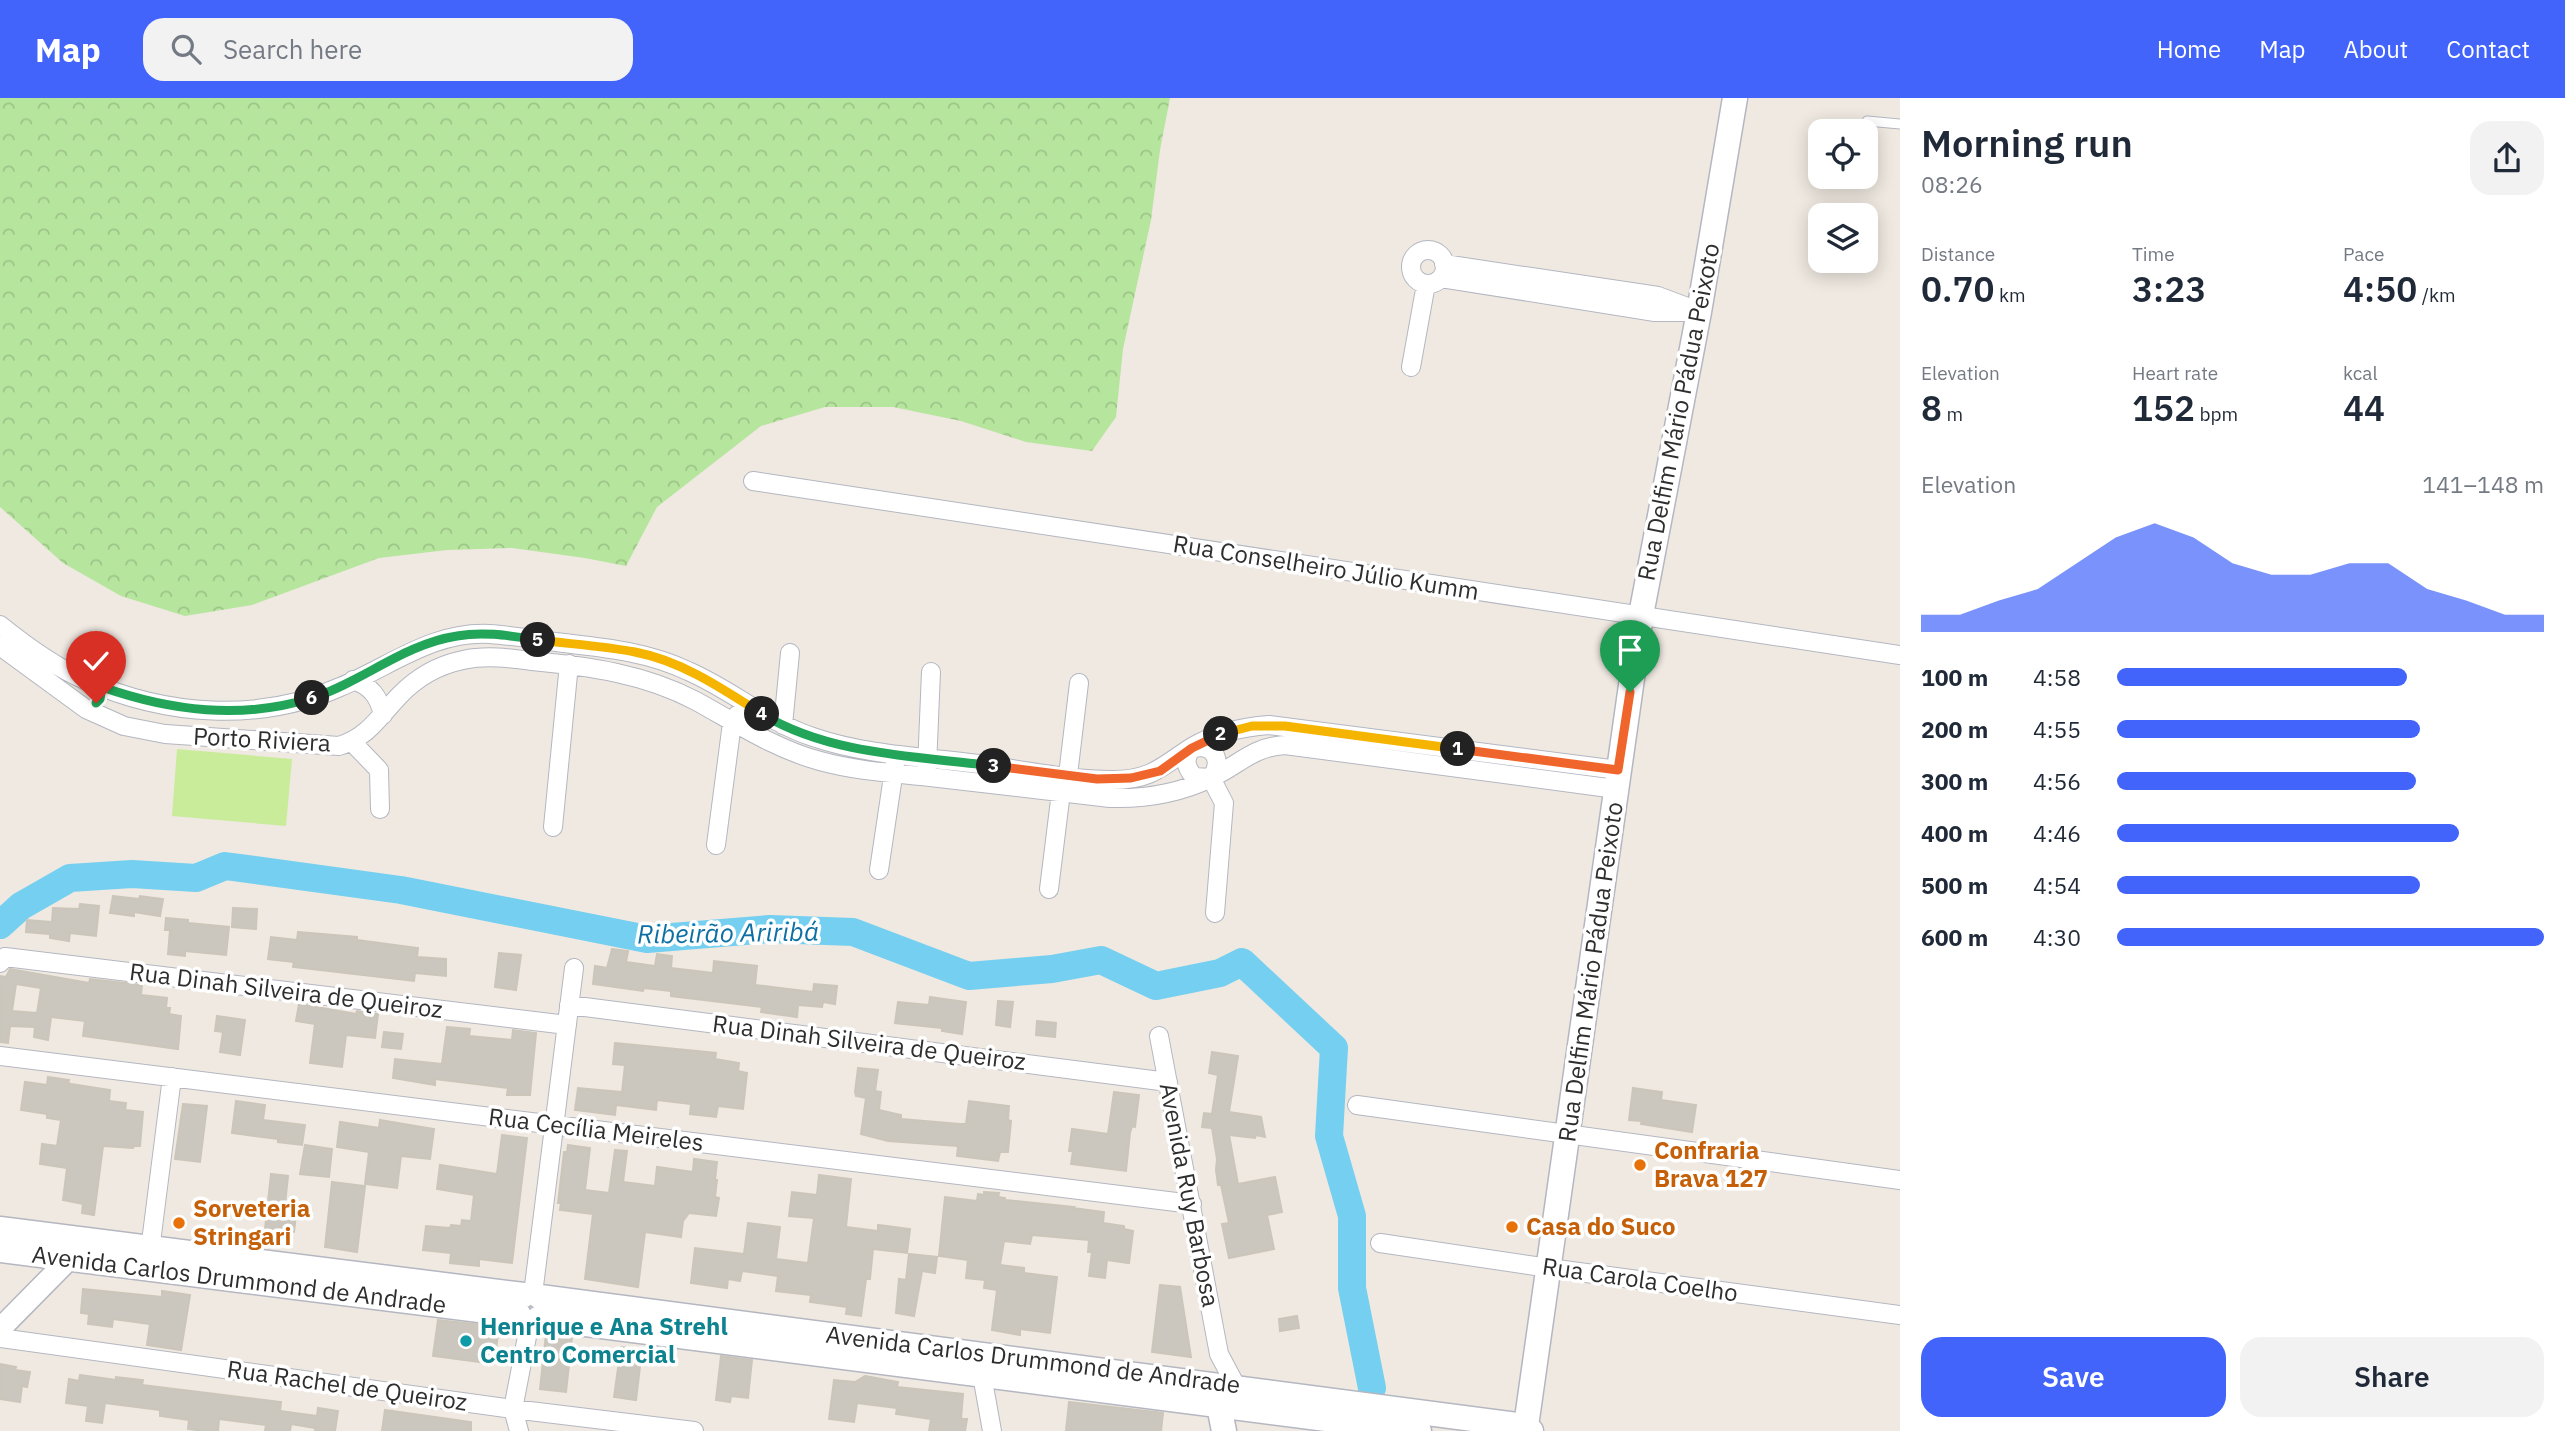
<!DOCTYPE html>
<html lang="en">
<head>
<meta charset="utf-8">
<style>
  :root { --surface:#fff; --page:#f2f2f3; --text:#1f2937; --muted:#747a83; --accent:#4264fb }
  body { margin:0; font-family:"IBM Plex Sans",sans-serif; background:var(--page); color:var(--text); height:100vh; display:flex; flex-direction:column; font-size:26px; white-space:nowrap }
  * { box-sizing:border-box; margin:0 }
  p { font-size:23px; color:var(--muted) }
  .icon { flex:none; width:38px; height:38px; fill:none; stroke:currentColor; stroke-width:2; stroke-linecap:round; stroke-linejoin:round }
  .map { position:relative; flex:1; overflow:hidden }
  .drawer { display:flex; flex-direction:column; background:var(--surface); width:665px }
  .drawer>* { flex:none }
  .tools { position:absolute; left:1808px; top:21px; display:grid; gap:14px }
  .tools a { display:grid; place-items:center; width:70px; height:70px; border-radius:14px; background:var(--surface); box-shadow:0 4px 18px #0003; font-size:35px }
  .pin { position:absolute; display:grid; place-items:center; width:60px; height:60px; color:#fff; margin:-72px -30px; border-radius:50% 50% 50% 0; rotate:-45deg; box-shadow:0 0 7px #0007 }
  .pin .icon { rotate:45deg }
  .km { position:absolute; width:35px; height:35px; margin:-18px; border-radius:50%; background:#222; color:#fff; font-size:19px; line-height:35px; text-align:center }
  .round { display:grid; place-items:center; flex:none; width:74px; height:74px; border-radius:21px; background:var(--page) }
  .overview { display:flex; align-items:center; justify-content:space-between; height:119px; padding:0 21px }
  h1 { font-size:38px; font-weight:600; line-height:52px }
  .figures { display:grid; grid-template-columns:repeat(3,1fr); gap:10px; height:119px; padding:7px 21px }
  .figures div { display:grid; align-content:center }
  .figures b { font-size:35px; font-weight:600 }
  .figures small { font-size:19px; font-weight:400 }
  .figures p { font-size:19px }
  .chart { height:196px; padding:14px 21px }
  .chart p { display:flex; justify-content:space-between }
  .chart svg { width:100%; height:126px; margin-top:7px; fill:var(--accent); opacity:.7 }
  .action { display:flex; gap:14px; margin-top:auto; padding:14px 21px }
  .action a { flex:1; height:80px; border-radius:21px; background:var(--accent); color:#fff; font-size:28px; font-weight:600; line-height:80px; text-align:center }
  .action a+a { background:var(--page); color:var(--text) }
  ul { padding:0 21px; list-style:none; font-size:23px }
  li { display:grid; grid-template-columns:112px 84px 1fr; align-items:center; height:52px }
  li i { height:18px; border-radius:9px; background:var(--accent) }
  header { display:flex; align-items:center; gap:42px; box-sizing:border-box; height:98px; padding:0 35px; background:var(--accent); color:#fff }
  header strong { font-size:33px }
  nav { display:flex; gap:38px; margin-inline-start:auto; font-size:24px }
  .search { width:490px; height:63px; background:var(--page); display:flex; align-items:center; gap:18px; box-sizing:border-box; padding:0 24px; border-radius:21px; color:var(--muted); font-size:26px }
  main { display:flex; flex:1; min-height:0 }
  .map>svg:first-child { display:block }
  .forest { fill:url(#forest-crowns) }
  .pitch { fill:#c9ec9a }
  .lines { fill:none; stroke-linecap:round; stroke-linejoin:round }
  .river { stroke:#75cff0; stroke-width:28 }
  .building { fill:#cbc7bf; stroke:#cbc5ba; stroke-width:2; fill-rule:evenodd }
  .service-casing { stroke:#b4b7c1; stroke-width:11 }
  .minor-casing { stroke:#b4b7c1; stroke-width:20 }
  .tertiary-casing { stroke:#b4b7c1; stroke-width:24 }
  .secondary-casing { stroke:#b4b7c1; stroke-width:27 }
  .service { stroke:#fff; stroke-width:9 }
  .minor { stroke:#fff; stroke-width:18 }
  .tertiary { stroke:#fff; stroke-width:21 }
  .secondary { stroke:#fff; stroke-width:24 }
  .split-1-casing { stroke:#fff; stroke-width:14 }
  .split-2-casing { stroke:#fff; stroke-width:14 }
  .split-3-casing { stroke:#fff; stroke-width:14 }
  .split-4-casing { stroke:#fff; stroke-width:14 }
  .split-5-casing { stroke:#fff; stroke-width:14 }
  .split-6-casing { stroke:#fff; stroke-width:14 }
  .split-7-casing { stroke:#fff; stroke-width:14 }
  .split-1 { stroke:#f0652b; stroke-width:9 }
  .split-2 { stroke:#f5b400; stroke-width:9 }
  .split-3 { stroke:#f0652b; stroke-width:9 }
  .split-4 { stroke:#22a559; stroke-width:9 }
  .split-5 { stroke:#f5b400; stroke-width:9 }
  .split-6 { stroke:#22a559; stroke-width:9 }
  .split-7 { stroke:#22a559; stroke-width:9 }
  .food-dot { fill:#e8710a; stroke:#fff; stroke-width:2.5 }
  .culture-dot { fill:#0f9aa8; stroke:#fff; stroke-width:2.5 }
  .labels { text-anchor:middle; stroke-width:7; stroke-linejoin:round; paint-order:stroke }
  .street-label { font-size:24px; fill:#2e2e2e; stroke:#fff }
  .food-label { font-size:24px; font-weight:bold; fill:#c56008; stroke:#fff; text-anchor:start }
  .culture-label { font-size:24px; font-weight:bold; fill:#0d838f; stroke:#fff; text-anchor:start }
  .water-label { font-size:26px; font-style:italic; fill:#0d6fa3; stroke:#fff }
</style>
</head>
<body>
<header>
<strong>Map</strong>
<div class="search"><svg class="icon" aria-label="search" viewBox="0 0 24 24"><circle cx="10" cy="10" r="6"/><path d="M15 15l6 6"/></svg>Search here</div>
<nav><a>Home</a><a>Map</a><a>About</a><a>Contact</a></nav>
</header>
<main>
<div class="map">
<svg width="1900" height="1333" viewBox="0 0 1900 1333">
  <defs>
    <pattern id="forest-crowns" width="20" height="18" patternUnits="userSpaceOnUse" patternTransform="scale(1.75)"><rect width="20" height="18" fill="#b6e59e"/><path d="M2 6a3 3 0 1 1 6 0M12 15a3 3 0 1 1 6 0" fill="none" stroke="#9dc588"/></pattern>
  </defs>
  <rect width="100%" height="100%" fill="#efe9e1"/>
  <!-- forest -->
  <path class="forest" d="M0,0H1170L1160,52L1151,122L1123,251L1116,319L1092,353L1026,344L961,323L893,309H825L761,328L657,409L626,468L585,460L512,450L447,452L379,460L252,507L185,518L121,498L63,465L0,409Z"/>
  <!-- pitch -->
  <path class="pitch" d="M177,651L292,661L286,728L172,718Z"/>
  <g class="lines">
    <!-- river -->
    <path class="river" d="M0,827L21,808L70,780L132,776L196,780L225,768L401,792L647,841L770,831L853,834L969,878L1052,871L1101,862L1156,888L1220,875L1242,864L1334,950L1329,1038L1352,1118V1190L1372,1290"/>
  </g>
  <!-- building -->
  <path class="building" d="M113,798L139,801L140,798L163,801L160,818L134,814V818L110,815Z
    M80,806L99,808L96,838L70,835L69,843L50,840V836L26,834L27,822L52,824L53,810L79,811Z
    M233,810L257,811L256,831L232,829Z
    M166,820L188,822V825L229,829L226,857L185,853V858L168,856L170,832H165Z
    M298,834L357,839V842L418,850L417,859L446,861V878L415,875L414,883L293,869L294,864L268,861L271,839L297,842Z
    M612,851L628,853L626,864L655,868L657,856L672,858L671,870L713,875L714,863L757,868L755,887L813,894L814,886L837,888L835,906L823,904L822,909L798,907L797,919L761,914L762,909L671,898V893L644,890L643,893L593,886L595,868L607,870Z
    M499,855L521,857L516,892L495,889Z
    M10,871L89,885L90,881L142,887L141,897L167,900L166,910H170L169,916L181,918L178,951L83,938L85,923L51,919L48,942L34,939L35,929L10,928L8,945L0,944V878L6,879ZM16,886L41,890L37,915L12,913Z
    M930,899L966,904L962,936L942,933V930L895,925L898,904L929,907Z
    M998,903L1013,904L1010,929L996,927Z
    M299,906L356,916L357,913L378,916L375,940L346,937L342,969L310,965L315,926L296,923Z
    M217,918L245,922L240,957L220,954L223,934L215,933Z
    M1037,923L1056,925L1055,939L1036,937Z
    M447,929L470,931L469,938L512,942L513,932L536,935L530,997H507L508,990L435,981V987L393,980L395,961L442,966Z
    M384,934L403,936L401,951L382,949Z
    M615,945L716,955L715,961L739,965L738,973L747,975L743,1011L718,1008L716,1019L690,1016L691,1006L657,1002L656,1012L616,1007L615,1017L575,1012L578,990L622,994L625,967L613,966Z
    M1212,954L1238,958L1229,1014L1261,1019L1265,1039L1256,1037L1255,1040L1229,1037L1238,1086L1275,1079L1282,1114L1267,1117L1274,1151L1229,1160L1222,1126L1229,1125L1221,1087H1218L1216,1072L1217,1061L1212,1030L1202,1029L1204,1015L1212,1016L1218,977L1209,975Z
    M858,970L878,972L875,993L881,994L879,1012L901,1017V1021L960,1026H966L969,1003L1009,1008L1008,1022L1011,1023L1008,1054H1000L998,1063L957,1058L958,1048L888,1043L861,1036L866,1000L856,998L855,994Z
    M48,979L69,982L68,985L71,986L110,992L109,1003L126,1005L125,1012L143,1014L140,1048H134L133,1050L103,1048L94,1117L82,1115L83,1106L63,1102L67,1070L40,1066L42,1046L57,1048L61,1022L47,1020V1016L21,1012L25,984L47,987Z
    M1633,990L1662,994L1661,1002L1696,1007L1692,1034L1641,1026L1642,1023L1629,1022Z
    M1114,994L1139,997L1135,1029L1132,1028L1130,1035L1126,1073L1071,1066L1073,1053H1069L1072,1031L1108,1036Z
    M236,1003L265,1007L263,1022L305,1027L302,1047L278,1044V1041L232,1035Z
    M183,1006L207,1008L200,1064L175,1061Z
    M380,1022L434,1031L430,1061L401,1058L397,1090L365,1086L369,1054L337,1049L340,1024L379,1030Z
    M502,1037L527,1040L512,1165L479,1161V1168L450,1165L451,1155L423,1152L426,1128L450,1130L451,1127L461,1128L462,1122L471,1123L474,1097L437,1091L440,1067L497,1076Z
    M305,1047L332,1051L329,1079L300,1076Z
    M568,1047L590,1050L585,1092L609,1095L615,1052L627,1053L623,1084L655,1088L657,1069L693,1074L694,1061L717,1064L715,1082H717L715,1099L719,1100L716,1118L689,1115L683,1123L681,1139L645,1134L638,1189L585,1181L593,1116L560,1112L561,1105H558L564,1054H567Z
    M271,1076L288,1078L284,1116L296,1117L294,1134L265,1131Z
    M819,1077L851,1081L846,1129L878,1133V1127L910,1131L907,1155L873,1151L870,1181H866L861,1218L846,1216L847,1209L810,1204L811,1197L776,1193L778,1178L742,1173L740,1183L728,1181L727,1190L691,1185L695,1150L744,1156L748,1125L780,1129L776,1161L808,1165L814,1120L789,1118L792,1094L817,1097Z
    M332,1084L365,1088L357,1154L325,1149Z
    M984,1094L999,1095L998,1099L1005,1100V1102L1074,1109L1073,1110L1104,1114L1103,1125L1124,1128V1131L1133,1133L1129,1165L1107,1162L1105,1180L1089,1178L1092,1154H1088L1089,1142L1032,1137L1030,1146L1004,1143L1000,1167L1024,1170V1175L1057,1179L1050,1235L1020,1231V1237L992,1232L997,1192L984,1190L985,1182L966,1180L968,1162L939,1158L945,1099L977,1103L978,1096L984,1097Z
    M909,1156L937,1159L935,1175L922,1173L914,1218L896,1215L899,1181L906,1182Z
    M1160,1187L1180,1189L1191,1259L1152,1254Z
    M83,1191L162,1199V1193L190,1197L181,1252L147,1247L150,1226L113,1221L112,1229L88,1226L89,1216L81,1215Z
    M1297,1218L1299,1230L1280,1233L1279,1221Z
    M438,1222L499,1229L494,1266L433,1258Z
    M546,1236L572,1239L566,1294L540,1291Z
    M621,1249L642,1252L636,1302L614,1299Z
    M721,1258L752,1262L748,1300L731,1298L730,1304L716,1302Z
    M0,1266L16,1269L15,1272L30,1274L27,1289L22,1288L20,1304L0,1301Z
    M80,1277L116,1282V1279L143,1282L142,1287L281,1304L280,1313L317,1318L318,1310L338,1313L335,1333H315V1330L291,1326L290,1333H265L266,1327L219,1321L218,1333H204L188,1331L189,1322L160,1318V1312L105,1305L102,1325L86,1323L88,1308L66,1305L69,1281L79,1283Z
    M865,1278L898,1284L897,1289L963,1296L961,1321H967L965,1333H929L931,1321L896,1316L897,1310L857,1305L854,1324L829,1321L834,1282L855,1284Z
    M1069,1304L1163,1315L1161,1333H1066Z
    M385,1312L471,1324V1333H382Z"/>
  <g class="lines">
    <!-- service casing -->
    <g class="service-casing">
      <path id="service" d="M1867,23L1900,26"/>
    </g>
    <!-- minor casing -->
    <g class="minor-casing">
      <path id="minor" d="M1411 169a17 17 0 1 1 34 0a17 17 0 1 1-34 0Z
        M1444,166L1658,198L1690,210
        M1441,180L1655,214H1699
        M1411,269L1426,186
        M753,383L1900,557
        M0,527C26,548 55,569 85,582C165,618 259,625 340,589C391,568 432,533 490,536C515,538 540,542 564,545C607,550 648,554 688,573C732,592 767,624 813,639C865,657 924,659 979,666C1023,672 1069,682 1113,682C1152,682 1162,668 1192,649C1216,635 1241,629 1269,627L1618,672
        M0,548L86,611L124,628L165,636L339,648C367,640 380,618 399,598C416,580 439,567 463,562C486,557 509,560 532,563C588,568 645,576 696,603C736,625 775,651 820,663C856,673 893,675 930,679C990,686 1050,693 1110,700C1144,701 1180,695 1211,680C1239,667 1252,649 1285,647L1616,691
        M353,582C371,588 379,599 383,617
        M783,627L790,555
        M352,644L379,672L380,711
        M1203,649C1219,653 1220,668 1211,680L1194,679C1185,668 1184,661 1192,650Z
        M927,669L931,574
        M1211,680L1224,705L1215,815
        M553,729L569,566
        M716,747L732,625L737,617
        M879,772L895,665
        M1049,791L1061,694L1068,677L1079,585
        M0,865L5,859L567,927
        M569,907L1168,984
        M1159,938L1219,1256L1236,1288
        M0,958L1192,1106
        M1357,1007L1900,1082
        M1380,1145L1549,1170L1900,1217
        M149,1160L172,979
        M533,1196L574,870
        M0,1240L513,1311L694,1333
        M980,1266L992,1333
        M519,1333L513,1311L530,1223"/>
    </g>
    <!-- tertiary casing -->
    <g class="tertiary-casing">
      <path id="tertiary" d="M0,1231L69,1161L76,1152"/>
    </g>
    <!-- secondary casing -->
    <g class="secondary-casing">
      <path id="secondary" d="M0,1131L524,1197
        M0,1152L519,1217
        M540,1199L1526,1328
        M539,1220L1419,1333
        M1216,1293L1224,1333
        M1531,1333L1526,1328L1641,517L1699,214L1735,0"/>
    </g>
    <!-- service -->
    <use href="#service" class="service"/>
    <!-- minor -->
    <use href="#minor" class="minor"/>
    <!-- tertiary -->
    <use href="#tertiary" class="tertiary"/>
    <!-- secondary -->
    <use href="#secondary" class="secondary"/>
  </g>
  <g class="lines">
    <!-- split-1 casing -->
    <g class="split-1-casing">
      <path id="split-1" d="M1458,651L1618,672L1630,594"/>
    </g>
    <!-- split-2 casing -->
    <g class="split-2-casing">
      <path id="split-2" d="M1221,636L1252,628H1285L1458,651"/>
    </g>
    <!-- split-3 casing -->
    <g class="split-3-casing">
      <path id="split-3" d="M994,668L1097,681L1131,680L1160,673L1192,650L1221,636"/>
    </g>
    <!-- split-4 casing -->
    <g class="split-4-casing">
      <path id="split-4" d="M762,616C830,657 916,658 994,668"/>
    </g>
    <!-- split-5 casing -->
    <g class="split-5-casing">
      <path id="split-5" d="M538,542C570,546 604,548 635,554C682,563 723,591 762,616"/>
    </g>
    <!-- split-6 casing -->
    <g class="split-6-casing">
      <path id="split-6" d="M312,600C362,584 404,546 457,538C484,533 511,538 538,542"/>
    </g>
    <!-- split-7 casing -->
    <g class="split-7-casing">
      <path id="split-7" d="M96,605L100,601L102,589C171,613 241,622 312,600"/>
    </g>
    <!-- split-1 -->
    <use href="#split-1" class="split-1"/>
    <!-- split-2 -->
    <use href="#split-2" class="split-2"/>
    <!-- split-3 -->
    <use href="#split-3" class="split-3"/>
    <!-- split-4 -->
    <use href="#split-4" class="split-4"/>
    <!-- split-5 -->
    <use href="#split-5" class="split-5"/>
    <!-- split-6 -->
    <use href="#split-6" class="split-6"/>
    <!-- split-7 -->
    <use href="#split-7" class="split-7"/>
  </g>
  <!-- markers -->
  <g class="food-dot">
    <circle cx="1640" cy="1067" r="7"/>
    <circle cx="179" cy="1125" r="7"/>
    <circle cx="1512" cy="1129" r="7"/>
  </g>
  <circle class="culture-dot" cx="466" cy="1243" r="7"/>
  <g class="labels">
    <!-- street labels -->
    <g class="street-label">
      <text transform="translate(1679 314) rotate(-79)" y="8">Rua Delfim Mário Pádua Peixoto</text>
      <text transform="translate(1326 470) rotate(9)" y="8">Rua Conselheiro Júlio Kumm</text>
      <text transform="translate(262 642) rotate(3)" y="8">Porto Riviera</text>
      <text transform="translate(1591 874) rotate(-82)" y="8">Rua Delfim Mário Pádua Peixoto</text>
      <text transform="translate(286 893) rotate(7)" y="8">Rua Dinah Silveira de Queiroz</text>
      <text transform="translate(869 945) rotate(7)" y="8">Rua Dinah Silveira de Queiroz</text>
      <text transform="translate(596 1032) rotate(7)" y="8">Rua Cecília Meireles</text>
      <text transform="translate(1189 1097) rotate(79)" y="8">Avenida Ruy Barbosa</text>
      <text transform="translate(239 1182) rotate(7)" y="8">Avenida Carlos Drummond de Andrade</text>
      <text transform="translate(1640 1182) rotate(8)" y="8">Rua Carola Coelho</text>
      <text transform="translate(1033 1262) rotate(7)" y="8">Avenida Carlos Drummond de Andrade</text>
      <text transform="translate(347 1288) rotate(8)" y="8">Rua Rachel de Queiroz</text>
    </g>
    <!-- food labels -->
    <g class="food-label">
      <text x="1654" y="1061">Confraria<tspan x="1654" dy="28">Brava 127</tspan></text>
      <text x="193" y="1119">Sorveteria<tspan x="193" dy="28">Stringari</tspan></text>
      <text x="1526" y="1137">Casa do Suco</text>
    </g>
    <!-- culture labels -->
    <g class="culture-label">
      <text x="480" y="1237">Henrique e Ana Strehl<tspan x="480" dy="28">Centro Comercial</tspan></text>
    </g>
    <!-- water labels -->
    <g class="water-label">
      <text transform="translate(728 835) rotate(-1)" y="9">Ribeirão Ariribá</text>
    </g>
  </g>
</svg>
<div class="tools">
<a><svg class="icon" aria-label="locate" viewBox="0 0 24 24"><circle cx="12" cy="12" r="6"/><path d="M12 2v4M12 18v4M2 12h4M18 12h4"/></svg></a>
<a><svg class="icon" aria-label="layers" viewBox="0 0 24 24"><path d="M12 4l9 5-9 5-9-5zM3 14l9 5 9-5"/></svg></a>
</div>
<div class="pin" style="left:1630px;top:594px;background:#1e9e55"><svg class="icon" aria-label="arrive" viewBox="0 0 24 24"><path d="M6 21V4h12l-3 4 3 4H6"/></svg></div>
<div class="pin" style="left:96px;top:605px;background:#d93025"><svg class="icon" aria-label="check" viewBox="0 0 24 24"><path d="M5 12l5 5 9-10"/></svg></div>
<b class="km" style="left:1458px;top:651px">1</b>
<b class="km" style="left:1221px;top:636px">2</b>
<b class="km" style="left:994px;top:668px">3</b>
<b class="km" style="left:762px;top:616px">4</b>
<b class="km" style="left:538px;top:542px">5</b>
<b class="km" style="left:312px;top:600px">6</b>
</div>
<section class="drawer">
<div class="overview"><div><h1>Morning run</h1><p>08:26</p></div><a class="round"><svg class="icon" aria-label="share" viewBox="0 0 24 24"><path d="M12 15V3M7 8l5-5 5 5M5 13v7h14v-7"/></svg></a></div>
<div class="figures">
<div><p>Distance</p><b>0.70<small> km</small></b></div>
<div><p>Time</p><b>3:23</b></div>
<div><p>Pace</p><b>4:50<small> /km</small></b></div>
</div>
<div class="figures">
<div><p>Elevation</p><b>8<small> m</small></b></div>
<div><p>Heart rate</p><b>152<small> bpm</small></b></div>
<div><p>kcal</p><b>44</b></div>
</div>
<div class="chart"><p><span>Elevation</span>141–148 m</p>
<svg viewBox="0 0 160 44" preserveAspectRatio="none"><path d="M0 44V38L10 38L20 33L30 29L40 20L50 11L60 6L70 11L80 20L90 24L100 24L110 20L120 20L130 29L140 33L150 38L160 38V44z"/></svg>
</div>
<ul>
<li><b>100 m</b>4:58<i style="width:68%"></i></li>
<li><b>200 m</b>4:55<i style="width:71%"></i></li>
<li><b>300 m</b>4:56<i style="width:70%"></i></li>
<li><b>400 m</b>4:46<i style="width:80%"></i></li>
<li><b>500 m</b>4:54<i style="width:71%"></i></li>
<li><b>600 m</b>4:30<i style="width:100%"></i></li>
</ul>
<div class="action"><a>Save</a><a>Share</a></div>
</section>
</main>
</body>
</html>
